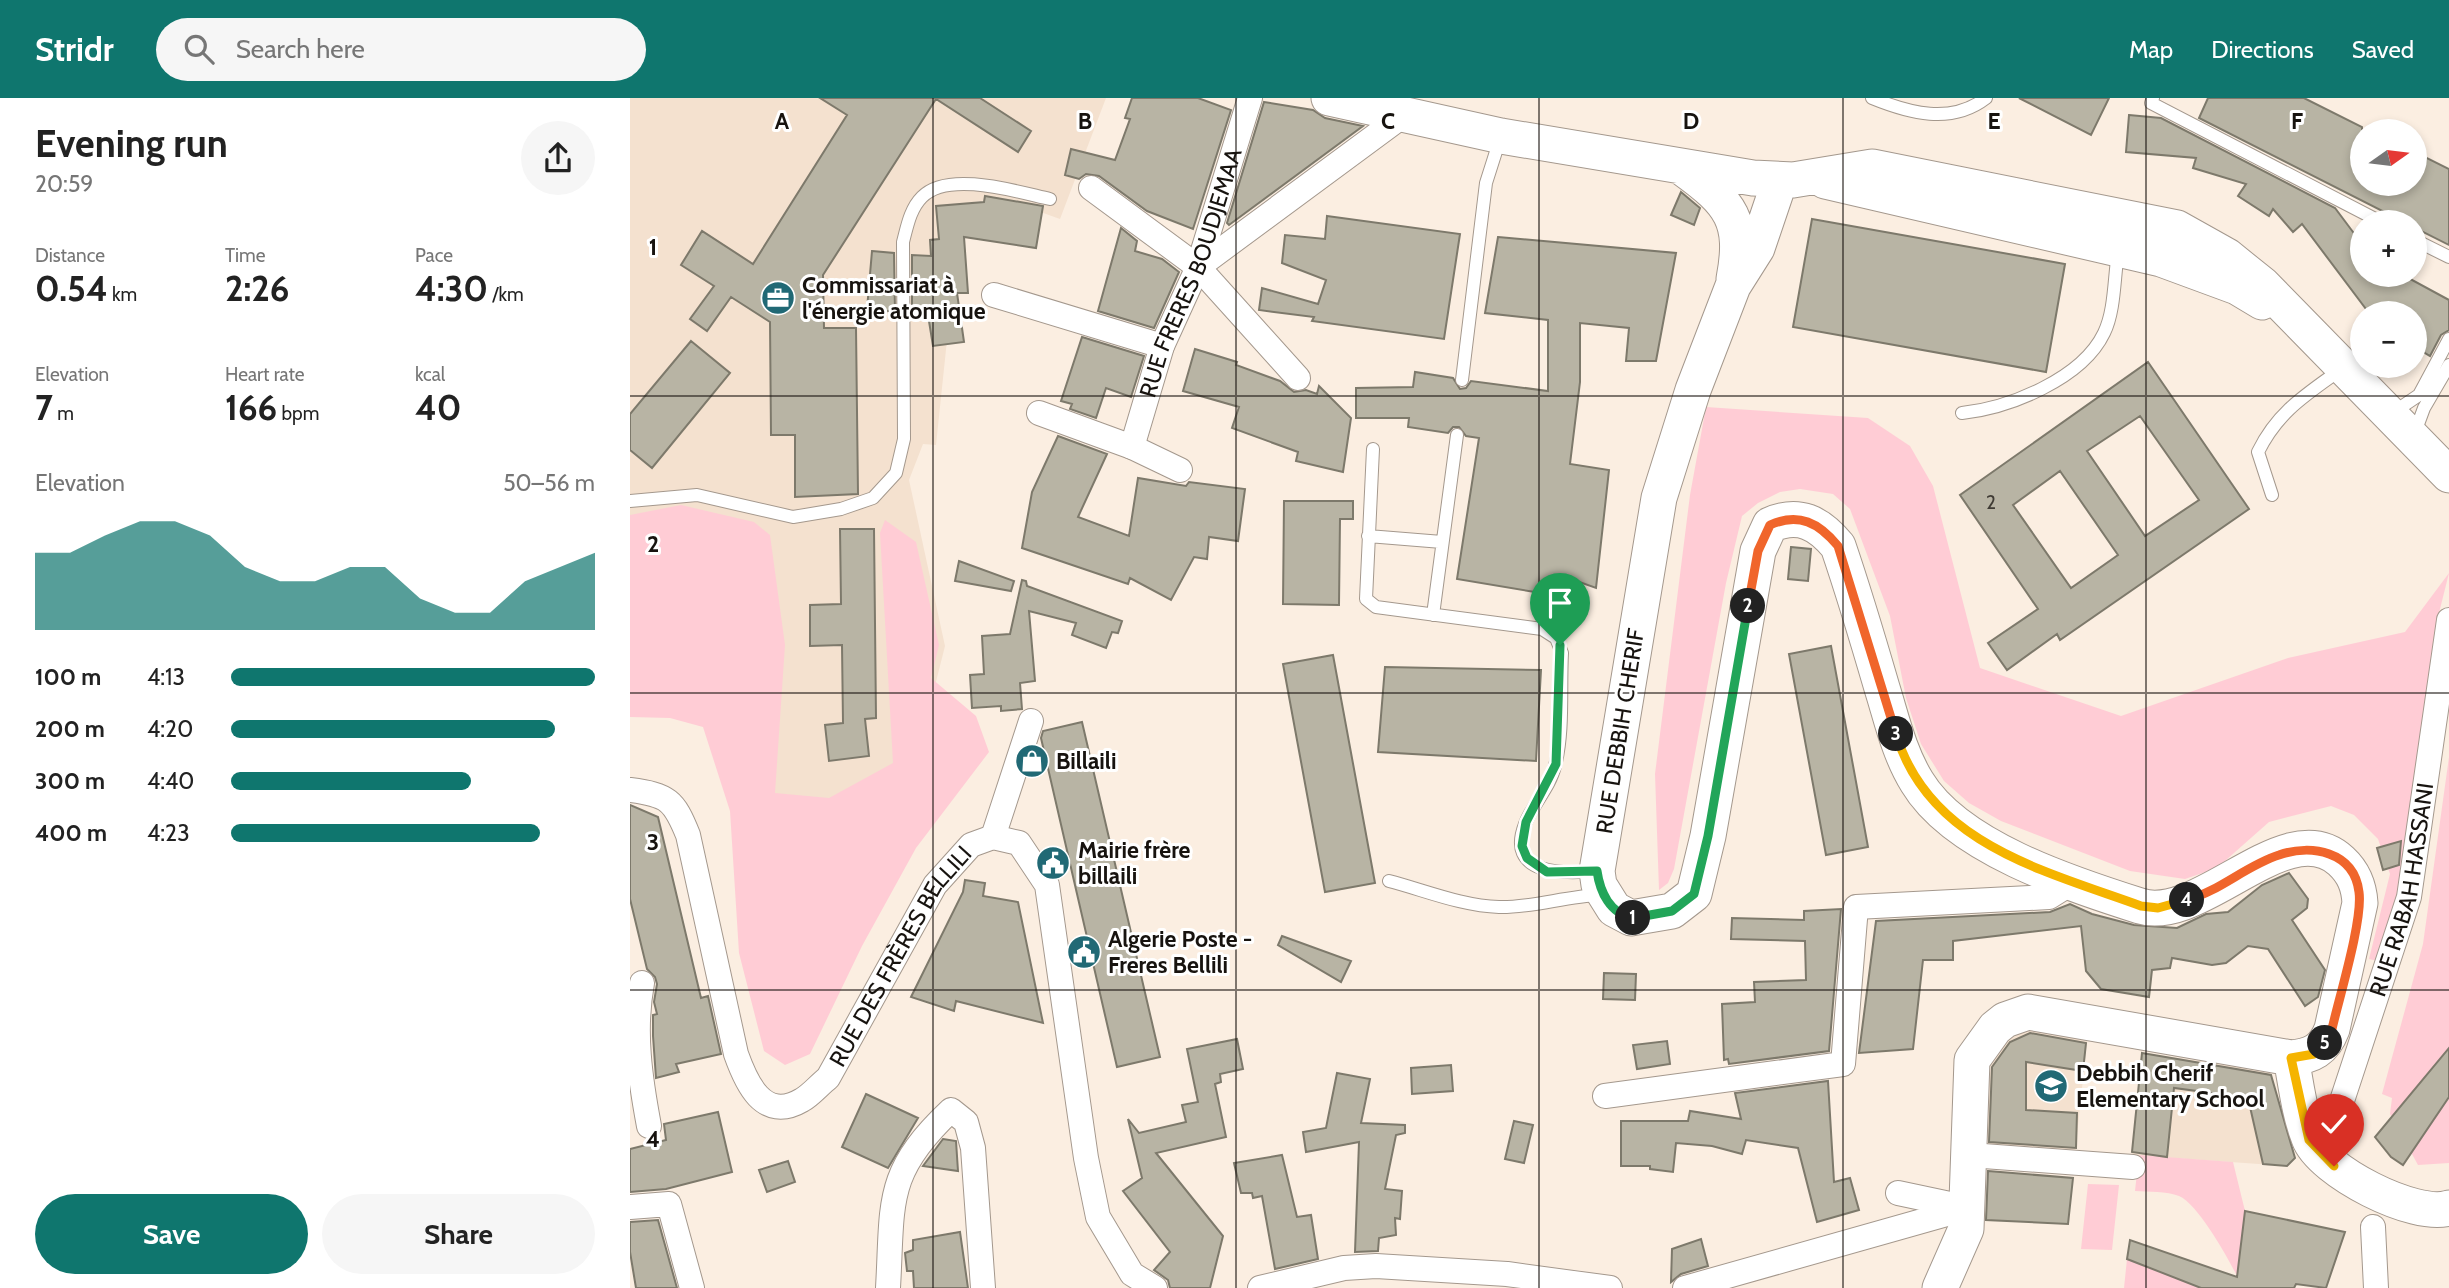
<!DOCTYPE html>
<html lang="en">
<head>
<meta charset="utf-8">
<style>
  :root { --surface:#fff; --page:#f6f6f6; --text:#222; --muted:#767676; --accent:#0f766e }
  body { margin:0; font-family:Cabin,sans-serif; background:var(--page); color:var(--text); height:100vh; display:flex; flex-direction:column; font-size:26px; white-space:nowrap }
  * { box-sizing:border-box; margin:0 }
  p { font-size:23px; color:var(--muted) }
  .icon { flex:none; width:38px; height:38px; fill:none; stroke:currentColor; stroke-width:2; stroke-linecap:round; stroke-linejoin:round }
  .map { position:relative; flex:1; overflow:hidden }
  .side { display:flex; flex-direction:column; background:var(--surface); width:630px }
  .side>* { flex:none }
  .needle { width:46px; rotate:76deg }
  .controls { position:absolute; left:1720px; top:21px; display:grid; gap:14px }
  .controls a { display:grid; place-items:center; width:77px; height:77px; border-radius:50%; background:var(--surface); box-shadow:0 4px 10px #0003; font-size:35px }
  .pin { position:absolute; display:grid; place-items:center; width:60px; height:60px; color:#fff; margin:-72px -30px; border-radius:50% 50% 50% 0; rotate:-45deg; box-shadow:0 0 7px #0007 }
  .pin .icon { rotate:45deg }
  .km { position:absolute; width:35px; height:35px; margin:-18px; border-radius:50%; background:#222; color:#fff; font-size:19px; line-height:35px; text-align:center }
  .round { display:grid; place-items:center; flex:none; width:74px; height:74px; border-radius:37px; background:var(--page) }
  .head { display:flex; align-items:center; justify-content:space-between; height:119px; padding:0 35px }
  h1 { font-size:38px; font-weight:700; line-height:52px }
  .stats { display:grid; grid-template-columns:repeat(3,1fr); gap:10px; height:119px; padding:7px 35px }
  .stats div { display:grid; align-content:center }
  .stats b { font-size:35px; font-weight:700 }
  .stats small { font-size:19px; font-weight:400 }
  .stats p { font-size:19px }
  .chart { height:196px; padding:14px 35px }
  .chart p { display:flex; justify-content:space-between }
  .chart svg { width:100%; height:126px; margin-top:7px; fill:var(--accent); opacity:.7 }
  .button { display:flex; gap:14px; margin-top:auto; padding:14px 35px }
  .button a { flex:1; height:80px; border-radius:42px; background:var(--accent); color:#fff; font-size:28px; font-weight:700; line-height:80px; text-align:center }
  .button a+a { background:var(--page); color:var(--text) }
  ul { padding:0 35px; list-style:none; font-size:23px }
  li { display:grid; grid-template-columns:112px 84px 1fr; align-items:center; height:52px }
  li i { height:18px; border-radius:9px; background:var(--accent) }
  header { display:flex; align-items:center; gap:42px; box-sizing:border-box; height:98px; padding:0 35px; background:var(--accent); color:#fff }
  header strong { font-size:33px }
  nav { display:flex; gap:38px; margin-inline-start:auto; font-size:24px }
  .search { width:490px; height:63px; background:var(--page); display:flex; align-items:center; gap:18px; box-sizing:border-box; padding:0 24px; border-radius:38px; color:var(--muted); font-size:26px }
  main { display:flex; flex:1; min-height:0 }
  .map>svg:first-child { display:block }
  .built { fill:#f4e1cf }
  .green { fill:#ffccd5 }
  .building { fill:#b8b4a4; stroke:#7d796b; stroke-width:2; fill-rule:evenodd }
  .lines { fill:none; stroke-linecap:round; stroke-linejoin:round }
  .lane-casing { stroke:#a4988d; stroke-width:14 }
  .street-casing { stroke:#a4988d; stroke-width:26 }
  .secondary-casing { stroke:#a4988d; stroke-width:37 }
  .lane { stroke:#fff; stroke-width:12 }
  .street { stroke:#fff; stroke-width:24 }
  .secondary { stroke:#fff; stroke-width:35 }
  .split-1-casing { stroke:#fff; stroke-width:14 }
  .split-2-casing { stroke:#fff; stroke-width:14 }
  .split-3-casing { stroke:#fff; stroke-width:14 }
  .split-4-casing { stroke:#fff; stroke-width:14 }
  .split-5-casing { stroke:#fff; stroke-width:14 }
  .split-6-casing { stroke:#fff; stroke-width:14 }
  .split-1 { stroke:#22a559; stroke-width:9 }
  .split-2 { stroke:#22a559; stroke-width:9 }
  .split-3 { stroke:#f0652b; stroke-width:9 }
  .split-4 { stroke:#f5b400; stroke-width:9 }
  .split-5 { stroke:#f0652b; stroke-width:9 }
  .split-6 { stroke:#f5b400; stroke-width:9 }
  .grid { fill:none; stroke:#17130f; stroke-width:2; stroke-opacity:0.55 }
  .labels { text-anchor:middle; stroke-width:6; stroke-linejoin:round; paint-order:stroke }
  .number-label { font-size:19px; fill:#3f3b34 }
  .street-label { font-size:23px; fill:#17130f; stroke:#fff }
  .poi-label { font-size:23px; font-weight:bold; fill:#17130f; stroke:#fff; text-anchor:start }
  .grid-label { font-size:23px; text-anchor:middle; font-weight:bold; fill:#17130f; stroke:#fff; stroke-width:6; stroke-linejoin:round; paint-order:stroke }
</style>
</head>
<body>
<header>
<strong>Stridr</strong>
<div class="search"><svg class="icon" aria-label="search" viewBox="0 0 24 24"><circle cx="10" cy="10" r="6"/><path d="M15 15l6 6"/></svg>Search here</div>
<nav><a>Map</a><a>Directions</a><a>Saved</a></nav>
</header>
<main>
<section class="side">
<div class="head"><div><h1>Evening run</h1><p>20:59</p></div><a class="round"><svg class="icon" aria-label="share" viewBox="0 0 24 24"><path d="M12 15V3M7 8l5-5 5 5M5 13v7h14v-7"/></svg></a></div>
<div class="stats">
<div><p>Distance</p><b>0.54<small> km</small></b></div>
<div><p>Time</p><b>2:26</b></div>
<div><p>Pace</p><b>4:30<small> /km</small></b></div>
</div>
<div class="stats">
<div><p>Elevation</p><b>7<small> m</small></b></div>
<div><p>Heart rate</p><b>166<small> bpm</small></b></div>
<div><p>kcal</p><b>40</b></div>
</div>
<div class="chart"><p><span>Elevation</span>50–56 m</p>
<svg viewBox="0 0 160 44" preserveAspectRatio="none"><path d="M0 44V17L10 17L20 11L30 6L40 6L50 11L60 22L70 27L80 27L90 22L100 22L110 33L120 38L130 38L140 27L150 22L160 17V44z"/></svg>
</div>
<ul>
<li><b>100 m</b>4:13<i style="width:100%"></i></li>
<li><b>200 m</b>4:20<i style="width:89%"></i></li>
<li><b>300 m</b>4:40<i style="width:66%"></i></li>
<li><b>400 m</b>4:23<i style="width:85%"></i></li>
</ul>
<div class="button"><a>Save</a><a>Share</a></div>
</section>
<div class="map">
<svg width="1819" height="1190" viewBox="0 0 1819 1190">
  <rect width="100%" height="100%" fill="#fbeee1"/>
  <!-- built -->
  <path class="built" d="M0,0H476L430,121L371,100L317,108L319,223L306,347L293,346L279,382L315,548L284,671L187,861L75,614L0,595Z
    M1396,930L1457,943L1445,1056L1358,1050L1357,1006L1362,954Z
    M1512,955L1640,973L1665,1060L1657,1068L1502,1057Z"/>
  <!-- green -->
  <path class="green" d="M1076,309L1238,320L1280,348L1303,388L1350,570L1491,618L1658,560L1775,534L1819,475L1805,531L1772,797L1748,863L1739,861L1760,776L1748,741L1724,717L1701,708L1639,724L1587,770L1555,781L1500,773L1371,723L1339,705L1314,683L1291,646L1276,600L1260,518L1220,411L1203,396L1170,391L1150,394L1128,405L1112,418L1096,485L1044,771L1038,785L1029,792L1025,676L1060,397Z
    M51,407L124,424L140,437L155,547L145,695L199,700L263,665L250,435L255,422L286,444L309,547L301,580L346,618L359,654L286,750L232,848L180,956L155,967L134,953L109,855L100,713L73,629L40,620L0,619V417Z
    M1819,659V1065L1788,1067L1760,1016L1762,1000L1752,996L1793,846Z
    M1509,1057L1603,1064L1615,1113L1607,1178C1598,1160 1568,1106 1549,1098C1537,1093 1518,1094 1505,1093Z
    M1458,1086L1489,1087L1482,1152L1451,1151Z
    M1497,1161L1571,1190H1494Z"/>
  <!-- building -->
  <path class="building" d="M190,0H350L401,33L388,54L306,1L193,177L194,230H226L228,396L165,399V337H141L140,224L101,199L77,233L60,221L84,188L51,167L72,133L123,166L217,17Z
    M502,0H568L601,12L563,131L517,113L469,78L456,76L449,81L435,77L441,51L485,62L500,21L495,20Z
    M1389,0H1479L1461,37Z
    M1578,0H1674L1732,29V86H1785V54L1819,71V147L1785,130V124H1774L1569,20Z
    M634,4L683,12L695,20L733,28L599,127L597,125Z
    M1499,17L1531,20L1705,110L1732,146V177H1773L1819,202V232L1811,237L1800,258L1785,249V215H1739L1672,126L1663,134L1643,111L1639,118L1608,98L1616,86L1563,70L1566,60L1496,54Z
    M1051,94L1070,110L1064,127L1041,117Z
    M355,98L413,108L406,150L334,139L338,195H327L334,244L303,248L298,217L282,215V157L301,158L300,142L309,141L306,108L354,104Z
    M697,118L830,136L814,241L682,223L684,219L629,212L632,190L688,206L696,182L652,165L655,137L695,141Z
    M1182,121L1435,166L1416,274L1163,229Z
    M491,130L507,143L505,153L532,161L549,174L524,230L468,213Z
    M868,139L1046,155L1026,263H996L999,230L950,225V284L940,366L979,372L966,490L941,481V500L827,481L849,340L836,338L829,329H823L818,335L778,329L779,320H726V290L783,289L785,274L823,280L830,291L836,290L841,283L918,293V222L855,215Z
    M242,153L264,155L265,214L237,211Z
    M452,239L514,258L501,299L476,290L466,320L440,311L442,306L431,303Z
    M61,243L100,275L22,370L0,352V316Z
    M565,251L607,264L606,267L650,283L664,294L676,292L687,296L689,288L721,320L713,374L666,363L668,354L602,330L609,309L553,293Z
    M1518,264L1619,411L1430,542L1427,536L1377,572L1358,545L1408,511L1330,397ZM1510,318L1569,402L1515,438L1457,353ZM1430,373L1488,457L1441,490L1383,407Z
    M428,338L477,356L448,419L499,438L508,380L556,388L559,384L615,391L608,443L579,439L577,461L564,459L541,502L500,480L498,486L392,450L402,394Z
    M654,403H723V421H710L709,507L653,506Z
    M210,431H244L246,620L235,621L239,658L199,663L195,627L213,625L212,547L180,548V507L211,506Z
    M1161,449L1181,451L1178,483L1158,481Z
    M329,463L384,483L381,493L325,483Z
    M392,482L396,483L397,488L492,523L488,535L482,534L476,550L442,537L446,525L399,513L405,583L390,585L392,611L371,613V608L342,610L340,577L354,576L352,538L380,536Z
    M1201,548L1238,749L1196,757L1159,556Z
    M703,557L745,785L695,794L653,566Z
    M755,569L911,572L906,663L748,654Z
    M452,624L530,959L487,969L411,640L413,633Z
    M0,707L28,719L71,900L78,898L91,956L46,966L49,974L26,980L23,938V917L27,916L24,904L27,886L25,879L17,871L0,801Z
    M1771,743L1769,767L1753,772L1747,750Z
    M1659,775L1678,801L1677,810L1662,822L1695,872L1688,899L1675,908L1638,851L1618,848L1596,865L1582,867L1542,860L1540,870L1522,872L1519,899L1471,891L1456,873L1451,828L1323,843V862H1293L1283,951L1229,955L1246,823L1420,814L1440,806L1462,816L1504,827L1547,830L1576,816L1598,814L1632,787Z
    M335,782L355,785L353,798L388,804L413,925L326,903L324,913L281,899L333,794Z
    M1211,811L1199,953L1099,966L1098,961L1094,962L1092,906L1125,904L1124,884L1176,882L1175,843L1101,841L1102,820L1174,822V813Z
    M652,838L721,863L711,884L648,847Z
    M974,875L1006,876L1005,902L973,901Z
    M1400,935L1456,945L1453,973L1396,964V1012L1447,1015L1446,1050L1359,1044L1362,969L1380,944Z
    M607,941L613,971L590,976L591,984L585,986L596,1039L526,1055L593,1138L580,1190H540L538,1182L524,1172L540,1154L493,1093L512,1080L498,1021L509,1035L556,1024L552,1007L568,1004L557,951Z
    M1037,943L1040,966L1007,971L1003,947Z
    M1819,950V999L1773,1067L1761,1059L1745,1039Z
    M1512,955L1641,977L1665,1060L1657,1068L1633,1066L1618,1000L1544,990L1537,1059L1502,1054Z
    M821,967L823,993L782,996L781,970Z
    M707,975L740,981L731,1025L775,1027V1035L766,1037L755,1091L772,1093L770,1121L765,1120L766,1137L749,1140L748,1153L725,1154L729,1044L676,1054L673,1034L696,1030Z
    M1198,983L1204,1084L1220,1080L1229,1112L1187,1124L1168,1050L1116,1042L1112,1056L1082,1048L1046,1045L1043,1074L1020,1071V1068H991V1023H1058L1060,1013L1111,1021L1105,995Z
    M236,996L288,1020L258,1070L212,1049Z
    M88,1014L102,1074L36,1091L0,1094V1051L36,1042L34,1026Z
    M884,1023L903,1027L894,1065L875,1061Z
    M313,1041L326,1043L328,1073L293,1068Z
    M652,1057L667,1119L681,1117L688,1161L645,1171L632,1098L623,1100L622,1095H611L604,1065Z
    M158,1063L165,1084L137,1094L129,1072Z
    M1358,1073L1443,1080L1438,1126L1356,1122Z
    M1615,1113L1715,1134L1696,1190L1666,1186L1664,1190H1571L1497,1161L1500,1142L1607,1179Z
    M28,1122L47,1190H6L0,1154V1124Z
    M330,1134L338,1190H284L283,1173H277L275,1155L283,1152V1142Z
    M1071,1141L1078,1168L1051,1176L1041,1184L1042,1151Z"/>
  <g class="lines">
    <!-- lane casing -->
    <g class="lane-casing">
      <path id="lane" d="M1242,0C1279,15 1321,27 1356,0
        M1523,0L1521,5L1751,124
        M1785,142L1819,159
        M832,282L856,85L870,41
        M1332,315C1379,310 1452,281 1474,235C1485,213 1484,179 1488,155
        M1761,316L1789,297L1819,241
        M1784,337L1794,310L1819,267
        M743,351L736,501L746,509L912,531L926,540L932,555C930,591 934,633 925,668C920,689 903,706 895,726C875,777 933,776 965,773
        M1642,397L1628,354C1648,313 1677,296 1713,270
        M0,403L67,397L163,419L211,411L243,400L266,375L274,341L273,144C277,129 280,111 292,99C318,72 388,94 420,101
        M738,438L812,444
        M803,517L827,337
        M759,783C794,792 832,808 869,809C902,810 936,798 970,797"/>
    </g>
    <!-- street casing -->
    <g class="street-casing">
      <g id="street">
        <path d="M461,90L568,169L668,280"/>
        <path d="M568,169L775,16"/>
        <path d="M364,197L532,248"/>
        <path d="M409,315L502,349L550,372"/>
        <path id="s1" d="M502,349L532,248L568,169L620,0"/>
        <path id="s2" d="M0,692C38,697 44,702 58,737L106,956C116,984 133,1025 172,1002C181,997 189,987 198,980L305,787L341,747L363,739L389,745L417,787L456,1060L468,1119L502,1176L525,1190"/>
        <path d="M363,739L401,623"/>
        <path d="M12,885C3,933 10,980 19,1028"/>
        <path d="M975,998L1213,966L1226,809L1419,799L1443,784"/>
        <path id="s3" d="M1679,1042L1704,1027L1779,799L1819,522"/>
        <path d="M1340,1057L1503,1069"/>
        <path d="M1268,1095L1334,1109"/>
        <path d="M0,1109L39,1106L62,1190"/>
        <path d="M1743,1129L1746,1190"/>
        <path d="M258,1190C263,1104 254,1075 321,1012L336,1024L343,1050L353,1190"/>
        <path d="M630,1190L714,1170L746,1168L877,1176L980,1190"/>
        <path d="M1055,1190L1338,1110"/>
      </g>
    </g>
    <!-- secondary casing -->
    <g class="secondary-casing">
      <path id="secondary" d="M699,0L871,38L1123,80L1163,82L1242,69L1547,130L1597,158L1633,187L1819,377
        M1054,71C1101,105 1115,123 1104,181
        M1150,82L1127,150L1103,188L1063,292L1029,400L967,773L969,787L984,811L1001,820L1042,813L1064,796L1078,738L1128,453L1140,427C1169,414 1189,425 1208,448C1224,495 1238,542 1252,590C1262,622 1269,655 1287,684C1326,749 1440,786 1510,808C1571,827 1657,713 1711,763C1724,775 1729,788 1730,805L1702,931C1694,952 1682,958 1661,960L1398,914L1375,922L1365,930L1342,962L1336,1131L1310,1190
        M1195,83L1531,161L1607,189L1632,204
        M1661,960C1666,985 1669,1015 1679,1040C1691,1073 1785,1121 1819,1110"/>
    </g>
    <!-- lane -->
    <use href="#lane" class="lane"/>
    <!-- street -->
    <use href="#street" class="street"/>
    <!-- secondary -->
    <use href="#secondary" class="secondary"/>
  </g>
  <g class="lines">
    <!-- split-1 casing -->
    <g class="split-1-casing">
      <path id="split-1" d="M930,547L926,666L896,724L892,748L897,760L917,774L967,773C970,794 980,816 1003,820"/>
    </g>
    <!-- split-2 casing -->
    <g class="split-2-casing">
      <path id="split-2" d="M1003,820L1042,813L1064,796L1078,738L1118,508"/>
    </g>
    <!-- split-3 casing -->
    <g class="split-3-casing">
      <path id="split-3" d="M1118,508L1128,453L1140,427C1169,414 1189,425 1208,448L1266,636"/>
    </g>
    <!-- split-4 casing -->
    <g class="split-4-casing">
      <path id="split-4" d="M1266,636C1299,746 1415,773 1511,808L1528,810L1557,802"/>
    </g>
    <!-- split-5 casing -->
    <g class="split-5-casing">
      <path id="split-5" d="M1557,802C1590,793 1617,767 1649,757C1681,746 1724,753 1729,794C1733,822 1709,900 1702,931L1695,945"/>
    </g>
    <!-- split-6 casing -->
    <g class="split-6-casing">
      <path id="split-6" d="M1695,945L1684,956L1661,960L1679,1042L1704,1068"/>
    </g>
    <!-- split-1 -->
    <use href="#split-1" class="split-1"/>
    <!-- split-2 -->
    <use href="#split-2" class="split-2"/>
    <!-- split-3 -->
    <use href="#split-3" class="split-3"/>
    <!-- split-4 -->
    <use href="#split-4" class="split-4"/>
    <!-- split-5 -->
    <use href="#split-5" class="split-5"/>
    <!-- split-6 -->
    <use href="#split-6" class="split-6"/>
  </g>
  <!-- grid -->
  <path class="grid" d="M303,0V1190M606,0V1190M909,0V1190M1213,0V1190M1516,0V1190M0,298H1819M0,595H1819M0,892H1819"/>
  <!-- icons -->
  <defs>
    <g id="office-disc" transform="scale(1.75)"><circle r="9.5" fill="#216975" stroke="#fff"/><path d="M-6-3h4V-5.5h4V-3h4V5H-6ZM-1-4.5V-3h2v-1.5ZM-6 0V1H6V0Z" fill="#fff"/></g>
    <g id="shop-disc" transform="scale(1.75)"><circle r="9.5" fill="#216975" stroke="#fff"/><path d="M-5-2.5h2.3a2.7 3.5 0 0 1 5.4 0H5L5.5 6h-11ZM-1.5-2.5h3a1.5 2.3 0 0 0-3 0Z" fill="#fff"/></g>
    <g id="civic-disc" transform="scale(1.75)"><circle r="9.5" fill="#216975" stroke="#fff"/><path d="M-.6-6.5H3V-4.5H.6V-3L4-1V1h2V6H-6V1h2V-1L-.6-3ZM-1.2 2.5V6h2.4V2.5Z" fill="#fff"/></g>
    <g id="school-disc" transform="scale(1.75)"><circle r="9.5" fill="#216975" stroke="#fff"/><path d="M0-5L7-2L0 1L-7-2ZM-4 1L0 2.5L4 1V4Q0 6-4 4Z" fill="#fff"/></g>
  </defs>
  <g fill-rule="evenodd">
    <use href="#office-disc" x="148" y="200"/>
    <use href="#shop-disc" x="402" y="663"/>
    <use href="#civic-disc" x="423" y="765"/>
    <use href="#civic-disc" x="454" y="854"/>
    <use href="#school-disc" x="1421" y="988"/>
  </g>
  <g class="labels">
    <!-- number labels -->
    <g class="number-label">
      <text x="1361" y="411">2</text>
    </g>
    <!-- street labels -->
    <g class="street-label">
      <text dy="8" stroke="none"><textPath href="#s1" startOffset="184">RUE FRERES BOUDJEMAA</textPath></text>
      <text transform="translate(990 633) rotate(-81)" y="8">RUE DEBBIH CHERIF</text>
      <text dy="8" stroke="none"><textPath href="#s3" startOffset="275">RUE RABAH HASSANI</textPath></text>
      <text dy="8" stroke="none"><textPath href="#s2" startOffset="576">RUE DES FRÈRES BELLILI</textPath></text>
    </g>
    <!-- poi labels -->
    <g class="poi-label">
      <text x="172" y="195">Commissariat à<tspan x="172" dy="26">l'énergie atomique</tspan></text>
      <text x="426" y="671">Billaili</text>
      <text x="448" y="760">Mairie frère<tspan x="448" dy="26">billaili</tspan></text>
      <text x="478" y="849">Algerie Poste -<tspan x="478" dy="26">Freres Bellili</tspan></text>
      <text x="1446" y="983">Debbih Cherif<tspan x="1446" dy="26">Elementary School</tspan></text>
    </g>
  </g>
  <g class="grid-label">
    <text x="152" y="31">A</text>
    <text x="455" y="31">B</text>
    <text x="758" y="31">C</text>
    <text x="1061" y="31">D</text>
    <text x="1364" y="31">E</text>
    <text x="1667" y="31">F</text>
    <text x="23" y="157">1</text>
    <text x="23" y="454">2</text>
    <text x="23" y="752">3</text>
    <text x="23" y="1049">4</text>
  </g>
</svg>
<div class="controls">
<a><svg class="needle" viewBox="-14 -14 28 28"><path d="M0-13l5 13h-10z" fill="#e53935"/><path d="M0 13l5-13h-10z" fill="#767676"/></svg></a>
<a>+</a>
<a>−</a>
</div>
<div class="pin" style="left:930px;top:547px;background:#1e9e55"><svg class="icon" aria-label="arrive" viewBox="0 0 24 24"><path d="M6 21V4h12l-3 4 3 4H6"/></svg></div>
<div class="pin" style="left:1704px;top:1068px;background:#d93025"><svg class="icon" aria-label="check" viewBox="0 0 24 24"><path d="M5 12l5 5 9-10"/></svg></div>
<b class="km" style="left:1003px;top:820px">1</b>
<b class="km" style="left:1118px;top:508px">2</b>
<b class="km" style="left:1266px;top:636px">3</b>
<b class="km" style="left:1557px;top:802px">4</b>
<b class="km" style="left:1695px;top:945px">5</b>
</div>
</main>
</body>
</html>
